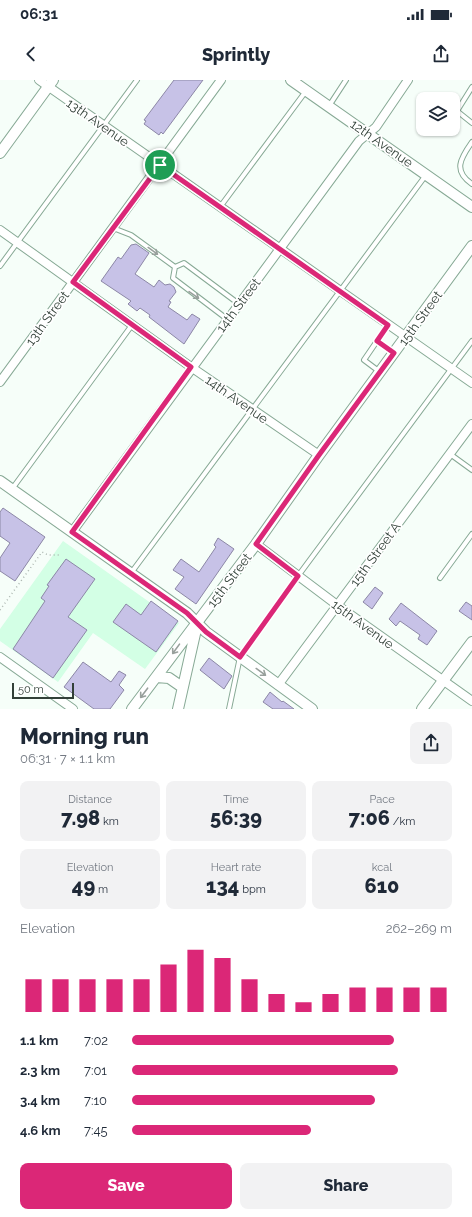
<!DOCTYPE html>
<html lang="en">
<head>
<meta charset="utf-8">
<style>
  :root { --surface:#fff; --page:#f2f2f3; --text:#1f2937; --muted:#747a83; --accent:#db2777 }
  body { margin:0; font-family:Raleway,sans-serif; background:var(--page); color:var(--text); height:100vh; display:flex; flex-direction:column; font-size:15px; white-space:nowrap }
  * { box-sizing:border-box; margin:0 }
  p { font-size:13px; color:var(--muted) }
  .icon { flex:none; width:22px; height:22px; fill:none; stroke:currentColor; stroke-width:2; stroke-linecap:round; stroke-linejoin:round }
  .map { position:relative; height:629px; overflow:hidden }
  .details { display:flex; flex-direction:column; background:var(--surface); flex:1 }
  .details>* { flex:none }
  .buttons { position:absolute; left:416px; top:12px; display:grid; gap:8px }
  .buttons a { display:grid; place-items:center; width:44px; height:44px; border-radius:8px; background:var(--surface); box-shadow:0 1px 3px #0004; font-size:20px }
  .scale { position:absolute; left:12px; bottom:10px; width:62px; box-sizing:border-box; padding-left:4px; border:2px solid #324038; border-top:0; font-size:11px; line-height:14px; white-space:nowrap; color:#324038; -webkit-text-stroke:3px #fff; paint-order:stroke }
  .pin { position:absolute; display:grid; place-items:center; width:34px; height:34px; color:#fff; margin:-17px; border:2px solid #fff; border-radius:50%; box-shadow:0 1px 4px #0007 }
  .round { display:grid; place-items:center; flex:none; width:42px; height:42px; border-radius:8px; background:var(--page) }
  .head { display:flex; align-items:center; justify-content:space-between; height:68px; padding:0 20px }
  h1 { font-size:22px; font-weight:800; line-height:30px }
  .metrics { display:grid; grid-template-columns:repeat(3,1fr); gap:6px; height:68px; padding:4px 20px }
  .metrics div { display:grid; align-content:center; border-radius:8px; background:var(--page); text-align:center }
  .metrics b { font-size:20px; font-weight:800 }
  .metrics small { font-size:11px; font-weight:400 }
  .metrics p { font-size:11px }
  .chart { height:112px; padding:8px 20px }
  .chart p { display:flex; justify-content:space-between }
  .chart svg { width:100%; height:72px; margin-top:4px; stroke:var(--accent); stroke-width:6 }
  .action { display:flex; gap:8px; margin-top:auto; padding:8px 20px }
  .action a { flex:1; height:46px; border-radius:8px; background:var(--accent); color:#fff; font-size:16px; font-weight:800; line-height:46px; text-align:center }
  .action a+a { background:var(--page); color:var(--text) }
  ul { padding:0 20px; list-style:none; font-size:13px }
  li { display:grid; grid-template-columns:64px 48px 1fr; align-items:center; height:30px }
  li i { height:10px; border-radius:5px; background:var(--accent) }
  .status { display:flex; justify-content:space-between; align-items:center; height:28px; padding:0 20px; background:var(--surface); direction:ltr }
  .status svg { height:11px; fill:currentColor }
  header { display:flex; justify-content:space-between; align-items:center; height:52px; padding:0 20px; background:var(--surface); font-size:18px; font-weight:800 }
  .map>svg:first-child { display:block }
  .built { fill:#d3ffe5 }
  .building { fill:#c7c2e7; stroke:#8c87a6 }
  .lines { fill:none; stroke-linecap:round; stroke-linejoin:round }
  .service-casing { stroke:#87a995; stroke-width:6 }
  .minor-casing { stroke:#87a995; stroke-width:10 }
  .tertiary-casing { stroke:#87a995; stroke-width:12 }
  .path { stroke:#adb7b1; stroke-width:1.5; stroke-dasharray:1 3; stroke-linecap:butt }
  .service { stroke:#fff; stroke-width:4 }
  .minor { stroke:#fff; stroke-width:8 }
  .tertiary { stroke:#fff; stroke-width:10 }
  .oneway { stroke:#98a09c }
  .route-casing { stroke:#fff; stroke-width:8 }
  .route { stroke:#db2777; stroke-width:5 }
  .labels { text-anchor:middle; stroke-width:3.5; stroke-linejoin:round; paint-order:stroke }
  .street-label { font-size:13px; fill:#324038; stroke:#fff }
</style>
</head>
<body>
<div class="status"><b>06:31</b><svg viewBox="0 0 49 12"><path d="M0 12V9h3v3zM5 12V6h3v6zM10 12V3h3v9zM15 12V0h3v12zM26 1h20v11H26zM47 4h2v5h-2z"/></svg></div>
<header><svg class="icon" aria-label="back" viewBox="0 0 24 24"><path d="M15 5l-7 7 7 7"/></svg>Sprintly<svg class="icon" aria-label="share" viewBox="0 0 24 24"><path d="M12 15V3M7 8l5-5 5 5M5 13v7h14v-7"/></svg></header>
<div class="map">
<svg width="472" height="629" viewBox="0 0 472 629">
  <rect width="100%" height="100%" fill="#f6fef9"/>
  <!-- built -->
  <path class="built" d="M63,461L179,543L145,589L93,553L58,602L0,561V549Z"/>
  <!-- building -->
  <path class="building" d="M174,0H203L163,54L161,52L159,55L144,44L146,41L144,40Z
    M136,164L149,173L135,194L154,207L159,200L165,205L170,204L174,207L176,212L169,221L171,222L168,227L187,240L192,234L200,239L184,264L149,237L150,235L140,228L137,231L128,224L131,221L101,201L118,177L121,179L131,165Z
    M3,428L45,457L15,501L0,491V478L10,463L0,456V432Z
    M218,458L234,469L196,524L175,509L184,497L173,490L181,479L199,492L216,467L214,465Z
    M66,479L95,499L68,537L87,550L53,598L13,569L45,521L41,518L49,506L47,505Z
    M375,507L383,513L372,529L363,522Z
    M151,521L178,541L156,572L113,542L126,524L141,535Z
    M466,522L472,526V540L459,531Z
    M401,523L437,551L427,565L418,559L420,555L400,541L396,546L389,539Z
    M209,578L232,596L224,609L200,590Z
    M83,582L111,602L119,591L126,595L119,605L124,610L110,629H94L64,607Z
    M270,612L282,622L283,621L294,629H273L263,622Z"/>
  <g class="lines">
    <!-- service casing -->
    <g class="service-casing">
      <path id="service" d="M472,7L457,31L472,43
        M329,26L346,0
        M472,62C460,79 453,91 472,104
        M220,127L306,11
        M113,148L131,155L175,187
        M0,186L137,0
        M175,187L173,198L227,239
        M175,187L184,183L239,224
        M377,261L393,272
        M380,292L364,280L388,245
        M450,374L472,390
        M12,409L132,245
        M131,493L426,95
        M440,498L472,454
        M229,629L240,577L298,496L472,261"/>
    </g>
    <!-- minor casing -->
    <g class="minor-casing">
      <path id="minor" d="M39,0L472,303
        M0,150L191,287L319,375
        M0,302L221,0
        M72,452L359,61L376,47L408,0
        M256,464L337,525L472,621
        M0,577L73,629
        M278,605L472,344"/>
    </g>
    <!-- tertiary casing -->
    <g class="tertiary-casing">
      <path id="tertiary" d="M291,0L472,127
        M0,73L53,0
        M0,401L187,533L206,552L312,629
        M156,597L169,598L182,607
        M132,629L256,464L319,375L472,166
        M178,629L197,545
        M422,629L472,562"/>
    </g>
    <!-- path -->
    <path class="path" d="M0,530L42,472L48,475H61"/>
    <!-- service -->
    <use href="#service" class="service"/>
    <!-- minor -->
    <use href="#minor" class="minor"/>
    <!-- tertiary -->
    <use href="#tertiary" class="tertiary"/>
  </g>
  <!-- one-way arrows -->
  <defs><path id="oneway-shaft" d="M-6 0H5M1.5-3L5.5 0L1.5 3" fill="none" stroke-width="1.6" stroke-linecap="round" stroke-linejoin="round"/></defs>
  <g class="oneway">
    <use href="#oneway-shaft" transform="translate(153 171) rotate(36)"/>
    <use href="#oneway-shaft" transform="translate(194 215) rotate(35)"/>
    <use href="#oneway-shaft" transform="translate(176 569) rotate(126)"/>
    <use href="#oneway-shaft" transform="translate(261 592) rotate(36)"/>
    <use href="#oneway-shaft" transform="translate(144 613) rotate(127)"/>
  </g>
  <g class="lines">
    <!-- route casing -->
    <g class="route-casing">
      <path id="route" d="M160,85L388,245L377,261L394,273L319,375L256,464L298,496L240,577L206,552L187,533L72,452L191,287L73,202Z"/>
    </g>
    <!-- route -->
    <use href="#route" class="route"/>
  </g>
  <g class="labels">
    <!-- street labels -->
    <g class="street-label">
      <text transform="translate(98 42) rotate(35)" y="5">13th Avenue</text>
      <text transform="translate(382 63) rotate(35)" y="5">12th Avenue</text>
      <text transform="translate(238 225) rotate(-53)" y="5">14th Street</text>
      <text transform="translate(47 238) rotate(-54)" y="5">13th Street</text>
      <text transform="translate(420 238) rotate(-54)" y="5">15th Street</text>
      <text transform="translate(237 319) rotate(35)" y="5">14th Avenue</text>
      <text transform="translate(375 474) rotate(-54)" y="5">15th Street A</text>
      <text transform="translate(229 500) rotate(-53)" y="5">15th Street</text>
      <text transform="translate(363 544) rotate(36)" y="5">15th Avenue</text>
    </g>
  </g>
</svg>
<div class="buttons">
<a><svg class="icon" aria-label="layers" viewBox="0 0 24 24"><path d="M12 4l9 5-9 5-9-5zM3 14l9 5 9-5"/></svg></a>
</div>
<div class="scale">50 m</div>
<div class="pin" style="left:160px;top:85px;background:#1e9e55"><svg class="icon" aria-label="arrive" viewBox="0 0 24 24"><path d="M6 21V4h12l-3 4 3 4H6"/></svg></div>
</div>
<section class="details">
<div class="head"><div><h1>Morning run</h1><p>06:31 · 7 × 1.1 km</p></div><a class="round"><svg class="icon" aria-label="share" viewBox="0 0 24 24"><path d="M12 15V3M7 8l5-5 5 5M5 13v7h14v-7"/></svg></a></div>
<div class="metrics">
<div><p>Distance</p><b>7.98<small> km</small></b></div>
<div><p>Time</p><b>56:39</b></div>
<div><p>Pace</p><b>7:06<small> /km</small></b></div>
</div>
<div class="metrics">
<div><p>Elevation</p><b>49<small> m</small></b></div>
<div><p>Heart rate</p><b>134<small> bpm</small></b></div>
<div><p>kcal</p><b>610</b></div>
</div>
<div class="chart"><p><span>Elevation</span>262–269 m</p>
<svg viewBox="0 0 160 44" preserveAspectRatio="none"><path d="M5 44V24M15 44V24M25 44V24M35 44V24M45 44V24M55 44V15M65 44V6M75 44V11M85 44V24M95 44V33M105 44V38M115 44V33M125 44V29M135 44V29M145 44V29M155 44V29"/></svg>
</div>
<ul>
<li><b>1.1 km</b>7:02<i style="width:82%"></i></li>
<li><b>2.3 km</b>7:01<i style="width:83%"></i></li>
<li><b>3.4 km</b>7:10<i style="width:76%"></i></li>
<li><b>4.6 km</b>7:45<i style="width:56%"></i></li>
</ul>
<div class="action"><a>Save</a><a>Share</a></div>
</section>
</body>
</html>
